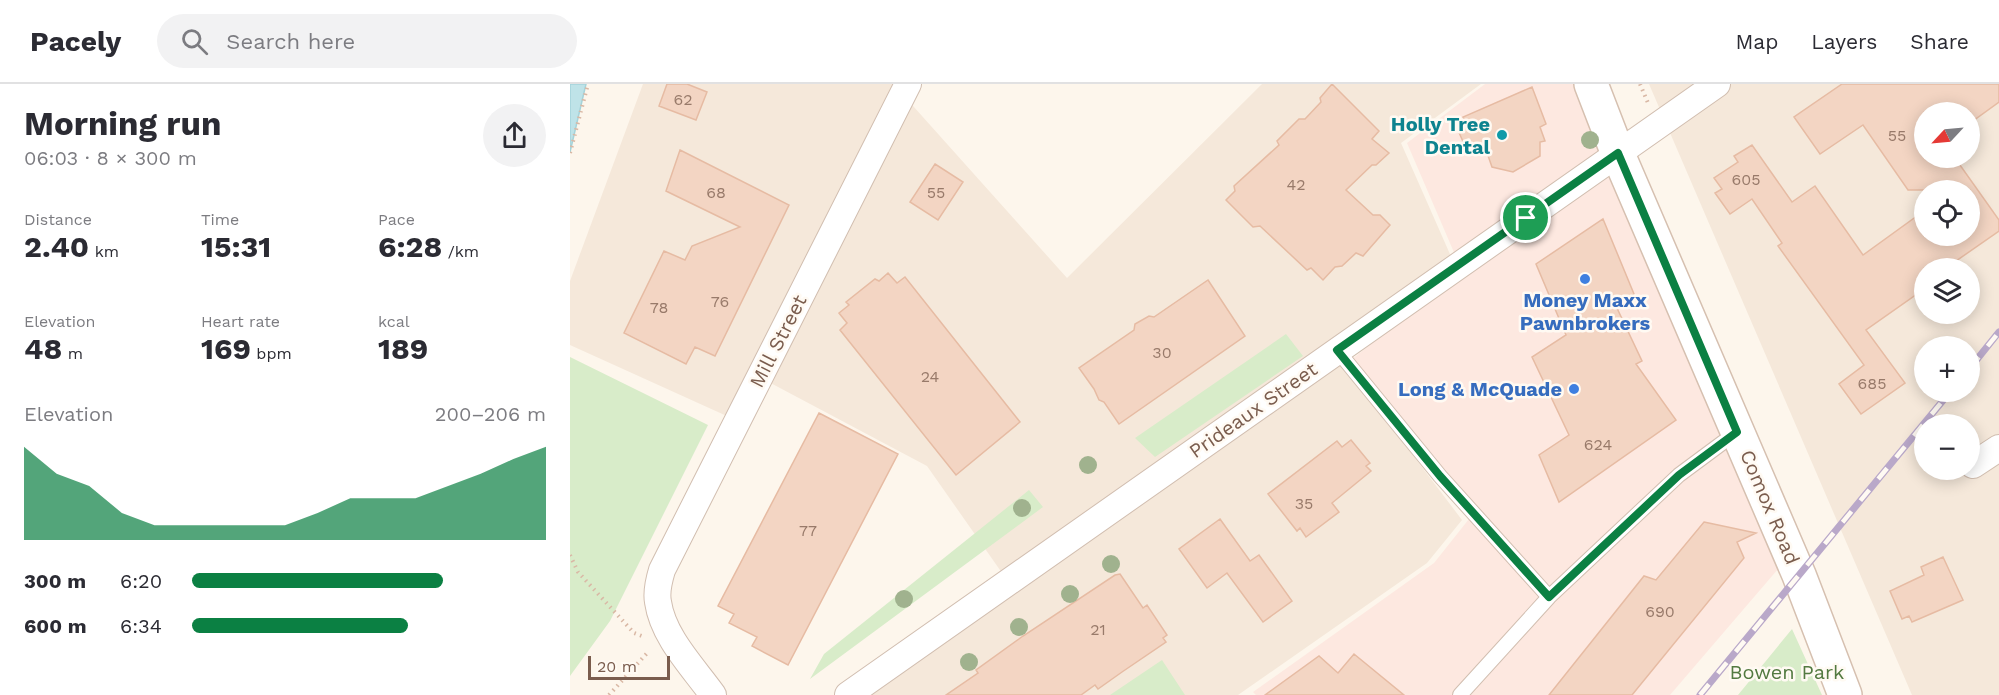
<!DOCTYPE html>
<html lang="en">
<head>
<meta charset="utf-8">
<style>
  :root { --surface:#fff; --page:#f2f2f3; --text:#2b2b33; --muted:#7c7c81; --line:#e1e1e2; --accent:#0b8043 }
  body { margin:0; font-family:"Work Sans",sans-serif; background:var(--page); color:var(--text); height:100vh; display:flex; flex-direction:column; font-size:22px; white-space:nowrap }
  * { box-sizing:border-box; margin:0 }
  p { font-size:20px; color:var(--muted) }
  .icon { flex:none; width:33px; height:33px; fill:none; stroke:currentColor; stroke-width:2; stroke-linecap:round; stroke-linejoin:round }
  .map { position:relative; flex:1; overflow:hidden }
  .side { display:flex; flex-direction:column; background:var(--surface); width:570px }
  .side>* { flex:none }
  .needle { width:39px; rotate:244deg }
  .buttons { position:absolute; left:1344px; top:18px; display:grid; gap:12px }
  .buttons a { display:grid; place-items:center; width:66px; height:66px; border-radius:50%; background:var(--surface); box-shadow:0 3px 15px #0003; font-size:30px }
  .scale { position:absolute; left:18px; bottom:15px; width:82px; box-sizing:border-box; padding-left:6px; border:3px solid #7a5c4d; border-top:0; font-size:16px; line-height:21px; white-space:nowrap; color:#7a5c4d; -webkit-text-stroke:4px #fffaf3; paint-order:stroke }
  .pin { position:absolute; display:grid; place-items:center; width:51px; height:51px; color:#fff; margin:-26px; border:3px solid #fff; border-radius:50%; box-shadow:0 2px 6px #0007 }
  .round { display:grid; place-items:center; flex:none; width:63px; height:63px; border-radius:32px; background:var(--page) }
  .headline { display:flex; align-items:center; justify-content:space-between; height:102px; padding:0 24px }
  h1 { font-size:33px; font-weight:700; line-height:45px }
  .stats { display:grid; grid-template-columns:repeat(3,1fr); gap:9px; height:102px; padding:6px 24px }
  .stats div { display:grid; align-content:center }
  .stats b { font-size:30px; font-weight:700 }
  .stats small { font-size:16px; font-weight:400 }
  .stats p { font-size:16px }
  .chart { height:168px; padding:12px 24px }
  .chart p { display:flex; justify-content:space-between }
  .chart svg { width:100%; height:108px; margin-top:6px; fill:var(--accent); opacity:.7 }
  ul { padding:0 24px; list-style:none; font-size:20px }
  li { display:grid; grid-template-columns:96px 72px 1fr; align-items:center; height:45px }
  li i { height:15px; border-radius:8px; background:var(--accent) }
  header { display:flex; align-items:center; gap:36px; box-sizing:border-box; height:84px; padding:0 30px; background:var(--surface); border-bottom:2px solid var(--line) }
  header strong { font-size:28px }
  nav { display:flex; gap:33px; margin-inline-start:auto; font-size:21px }
  .search { width:420px; height:54px; background:var(--page); display:flex; align-items:center; gap:15px; box-sizing:border-box; padding:0 21px; border-radius:33px; color:var(--muted); font-size:22px }
  main { display:flex; flex:1; min-height:0 }
  .map>svg:first-child { display:block }
  .residential { fill:#f5e8da; fill-rule:evenodd }
  .commercial { fill:#fde8e0 }
  .green { fill:#d8ecc9 }
  .water { fill:#bfe3e8; stroke:#a5d3da; stroke-width:1.5 }
  .building { fill:#f3d5c3; stroke:#e6bba3; stroke-width:1.5 }
  .lines { fill:none; stroke-linecap:round; stroke-linejoin:round }
  .lane-casing { stroke:#d1beb0; stroke-width:16 }
  .street-casing { stroke:#d1beb0; stroke-width:28 }
  .secondary-casing { stroke:#d6c0b0; stroke-width:36 }
  .path { stroke:#d9b8a5; stroke-width:4; stroke-dasharray:1.5 4.5; stroke-linecap:butt }
  .lane { stroke:#fff; stroke-width:14 }
  .street { stroke:#fff; stroke-width:26 }
  .secondary { stroke:#fff; stroke-width:33 }
  .rail-casing { stroke:#b9a8c9; stroke-width:7 }
  .rail { stroke:#fffaf3; stroke-width:4.5; stroke-dasharray:14; stroke-linecap:butt }
  .tree { fill:#a0b28e }
  .route-casing { stroke:#fff; stroke-width:12 }
  .route { stroke:#0b8043; stroke-width:8 }
  .culture-dot { fill:#0f9aa8; stroke:#fffaf3; stroke-width:2 }
  .shop-dot { fill:#3f7fe0; stroke:#fffaf3; stroke-width:2 }
  .labels { text-anchor:middle; stroke-width:5; stroke-linejoin:round; paint-order:stroke }
  .number-label { font-size:16px; fill:#987a6a }
  .culture-label { font-size:20px; font-weight:bold; fill:#0d838f; stroke:#fffaf3; text-anchor:end }
  .shop-label { font-size:20px; font-weight:bold; fill:#366cbe; stroke:#fffaf3 }
  .street-label { font-size:20px; fill:#7a5c4d; stroke:#fffaf3 }
  .park-label { font-size:20px; fill:#537a41; stroke:#fffaf3 }
</style>
</head>
<body>
<header>
<strong>Pacely</strong>
<div class="search"><svg class="icon" aria-label="search" viewBox="0 0 24 24"><circle cx="10" cy="10" r="6"/><path d="M15 15l6 6"/></svg>Search here</div>
<nav><a>Map</a><a>Layers</a><a>Share</a></nav>
</header>
<main>
<section class="side">
<div class="headline"><div><h1>Morning run</h1><p>06:03 · 8 × 300 m</p></div><a class="round"><svg class="icon" aria-label="share" viewBox="0 0 24 24"><path d="M12 15V3M7 8l5-5 5 5M5 13v7h14v-7"/></svg></a></div>
<div class="stats">
<div><p>Distance</p><b>2.40<small> km</small></b></div>
<div><p>Time</p><b>15:31</b></div>
<div><p>Pace</p><b>6:28<small> /km</small></b></div>
</div>
<div class="stats">
<div><p>Elevation</p><b>48<small> m</small></b></div>
<div><p>Heart rate</p><b>169<small> bpm</small></b></div>
<div><p>kcal</p><b>189</b></div>
</div>
<div class="chart"><p><span>Elevation</span>200–206 m</p>
<svg viewBox="0 0 160 44" preserveAspectRatio="none"><path d="M0 44V6L10 17L20 22L30 33L40 38L50 38L60 38L70 38L80 38L90 33L100 27L110 27L120 27L130 22L140 17L150 11L160 6V44z"/></svg>
</div>
<ul>
<li><b>300 m</b>6:20<i style="width:71%"></i></li>
<li><b>600 m</b>6:34<i style="width:61%"></i></li>
</ul>
</section>
<div class="map">
<svg width="1429" height="611" viewBox="0 0 1429 611">
  <rect width="100%" height="100%" fill="#fdf6ec"/>
  <!-- residential -->
  <path class="residential" d="M73,0H333L335,13L497,194L692,0H911L831,59L883,177L770,275L892,436L857,479L668,611H291L444,506L357,382L193,295L170,338L0,261V197Z
    M1079,0H1429V611H1342ZM1354,28H1400V74H1354ZM1354,106H1400V152H1354ZM1354,184H1400V230H1354ZM1354,262H1400V308H1354ZM1354,340H1400V386H1354Z"/>
  <!-- commercial -->
  <path class="commercial" d="M915,0H1013L1214,478L1100,611H686L683,608L864,479L899,435L781,276L892,187L837,59Z"/>
  <!-- green -->
  <path class="green" d="M716,250L733,272L585,373L565,354Z
    M0,273L138,341L40,537L0,592Z
    M459,406L473,423L240,595L254,570Z
    M1222,545L1252,611H1168Z
    M592,576L615,611H540Z"/>
  <!-- water -->
  <path class="water" d="M0,0H16L0,68Z"/>
  <!-- building -->
  <path class="building" d="M97,0H117L137,8L126,36L89,22Z
    M762,0L809,47L802,55L819,69L806,81H802L776,106L803,131H810L820,141L793,172L786,169L772,182L765,183L753,196L741,184L737,186L690,142L683,143L656,116L665,107L664,102L709,61L707,57L729,35H735L751,18L750,14Z
    M1272,0H1429V18L1400,39V28H1354V74H1385L1429,136V147L1376,184H1354V205L1296,246L1335,299L1291,330L1269,300L1294,281L1208,162L1212,159L1182,115L1160,130L1145,109L1152,105L1144,94L1168,78L1164,72L1182,61L1222,118L1245,102L1293,171L1354,127V152H1400V106H1338L1293,41L1250,70L1224,33Z
    M962,3L976,40L970,43L975,57L970,58V72L943,88L922,83L915,63L899,71L887,44L896,39L893,33Z
    M110,66L219,121L145,272L125,263L116,280L54,249L94,167L115,176L122,162L170,143L96,107Z
    M365,80L393,98L368,136L340,118Z
    M1033,135L1064,210L1046,222L1072,277L1066,280L1106,336L989,418L969,371L999,351L962,273L996,251L966,180Z
    M318,189L327,199L335,193L450,338L386,391L270,246L277,239L269,229L279,221L276,218L305,195L309,197Z
    M638,196L675,252L549,340L534,318L529,316L524,305L509,284L564,246L565,240L579,232L584,233Z
    M249,329L328,370L218,581L182,562L187,553L159,539L164,530L148,522Z
    M781,356L800,379L796,382L801,387L762,419L769,428L736,453L730,444L727,447L698,410L767,357L772,363Z
    M650,435L680,477L689,471L722,517L693,538L657,489L637,504L609,465Z
    M1134,438L1186,449L1167,458L1174,474L1062,611H979L1074,492L1086,496Z
    M1373,473L1393,516L1342,538L1339,532L1332,535L1320,507L1354,491L1351,483Z
    M550,490L573,524L577,521L597,551L593,554L596,558L552,588L528,605L525,601L511,611H376L408,589L406,586L453,552L545,491Z
    M784,570L834,611H695L749,572L768,589Z"/>
  <g class="lines">
    <!-- lane casing -->
    <g class="lane-casing">
      <path id="lane" d="M767,266L870,392L979,513
        M890,611L979,513L1109,391L1167,348"/>
    </g>
    <!-- street casing -->
    <g class="street-casing">
      <path id="street" d="M1403,381L1429,364
        M143,611C123,583 93,553 88,518C86,508 89,496 92,486L338,0
        M278,611L1147,0"/>
    </g>
    <!-- secondary casing -->
    <g class="secondary-casing">
      <path id="secondary" d="M1021,0L1048,70L1229,491L1275,611"/>
    </g>
    <!-- path -->
    <path class="path" d="M1070,0L1078,19
      M0,69L18,0
      M0,471L8,488L64,549L72,552
      M39,611L79,567"/>
    <!-- lane -->
    <use href="#lane" class="lane"/>
    <!-- street -->
    <use href="#street" class="street"/>
    <!-- secondary -->
    <use href="#secondary" class="secondary"/>
    <!-- rail casing -->
    <g class="rail-casing">
      <path id="rail" d="M1400,284L1429,248
        M1130,611L1380,308"/>
    </g>
    <!-- rail -->
    <use href="#rail" class="rail"/>
  </g>
  <!-- trees -->
  <g class="tree">
    <circle cx="1020" cy="56" r="9"/>
    <circle cx="518" cy="381" r="9"/>
    <circle cx="452" cy="424" r="9"/>
    <circle cx="541" cy="480" r="9"/>
    <circle cx="500" cy="510" r="9"/>
    <circle cx="334" cy="515" r="9"/>
    <circle cx="449" cy="543" r="9"/>
    <circle cx="399" cy="578" r="9"/>
  </g>
  <g class="lines">
    <!-- route casing -->
    <g class="route-casing">
      <path id="route" d="M1048,69L1167,348L1109,391L979,513L870,392L767,266Z"/>
    </g>
    <!-- route -->
    <use href="#route" class="route"/>
  </g>
  <!-- markers -->
  <circle class="culture-dot" cx="932" cy="51" r="6"/>
  <g class="shop-dot">
    <circle cx="1015" cy="195" r="6"/>
    <circle cx="1004" cy="305" r="6"/>
  </g>
  <g class="labels">
    <!-- number labels -->
    <g class="number-label">
      <text x="113" y="21">62</text>
      <text x="1327" y="57">55</text>
      <text x="1176" y="101">605</text>
      <text x="726" y="106">42</text>
      <text x="146" y="114">68</text>
      <text x="366" y="114">55</text>
      <text x="150" y="223">76</text>
      <text x="89" y="229">78</text>
      <text x="592" y="274">30</text>
      <text x="360" y="298">24</text>
      <text x="1302" y="305">685</text>
      <text x="1028" y="366">624</text>
      <text x="734" y="425">35</text>
      <text x="238" y="452">77</text>
      <text x="1090" y="533">690</text>
      <text x="528" y="551">21</text>
    </g>
    <!-- culture labels -->
    <g class="culture-label">
      <text x="920" y="47">Holly Tree<tspan x="920" dy="23">Dental</tspan></text>
    </g>
    <!-- shop labels -->
    <g class="shop-label">
      <text x="1015" y="223">Money Maxx<tspan x="1015" dy="23">Pawnbrokers</tspan></text>
      <text x="992" y="312" text-anchor="end">Long &amp; McQuade</text>
    </g>
    <!-- street labels -->
    <g class="street-label">
      <text transform="translate(208 257) rotate(-63)" y="7">Mill Street</text>
      <text transform="translate(683 326) rotate(-35)" y="7">Prideaux Street</text>
      <text transform="translate(1200 423) rotate(67)" y="7">Comox Road</text>
    </g>
    <!-- park labels -->
    <g class="park-label">
      <text x="1217" y="595">Bowen Park</text>
    </g>
  </g>
</svg>
<div class="buttons">
<a><svg class="needle" viewBox="-14 -14 28 28"><path d="M0-13l5 13h-10z" fill="#e53935"/><path d="M0 13l5-13h-10z" fill="#7c7c81"/></svg></a>
<a><svg class="icon" aria-label="locate" viewBox="0 0 24 24"><circle cx="12" cy="12" r="6"/><path d="M12 2v4M12 18v4M2 12h4M18 12h4"/></svg></a>
<a><svg class="icon" aria-label="layers" viewBox="0 0 24 24"><path d="M12 4l9 5-9 5-9-5zM3 14l9 5 9-5"/></svg></a>
<a>+</a>
<a>−</a>
</div>
<div class="scale">20 m</div>
<div class="pin" style="left:956px;top:134px;background:#1e9e55"><svg class="icon" aria-label="arrive" viewBox="0 0 24 24"><path d="M6 21V4h12l-3 4 3 4H6"/></svg></div>
</div>
</main>
</body>
</html>
